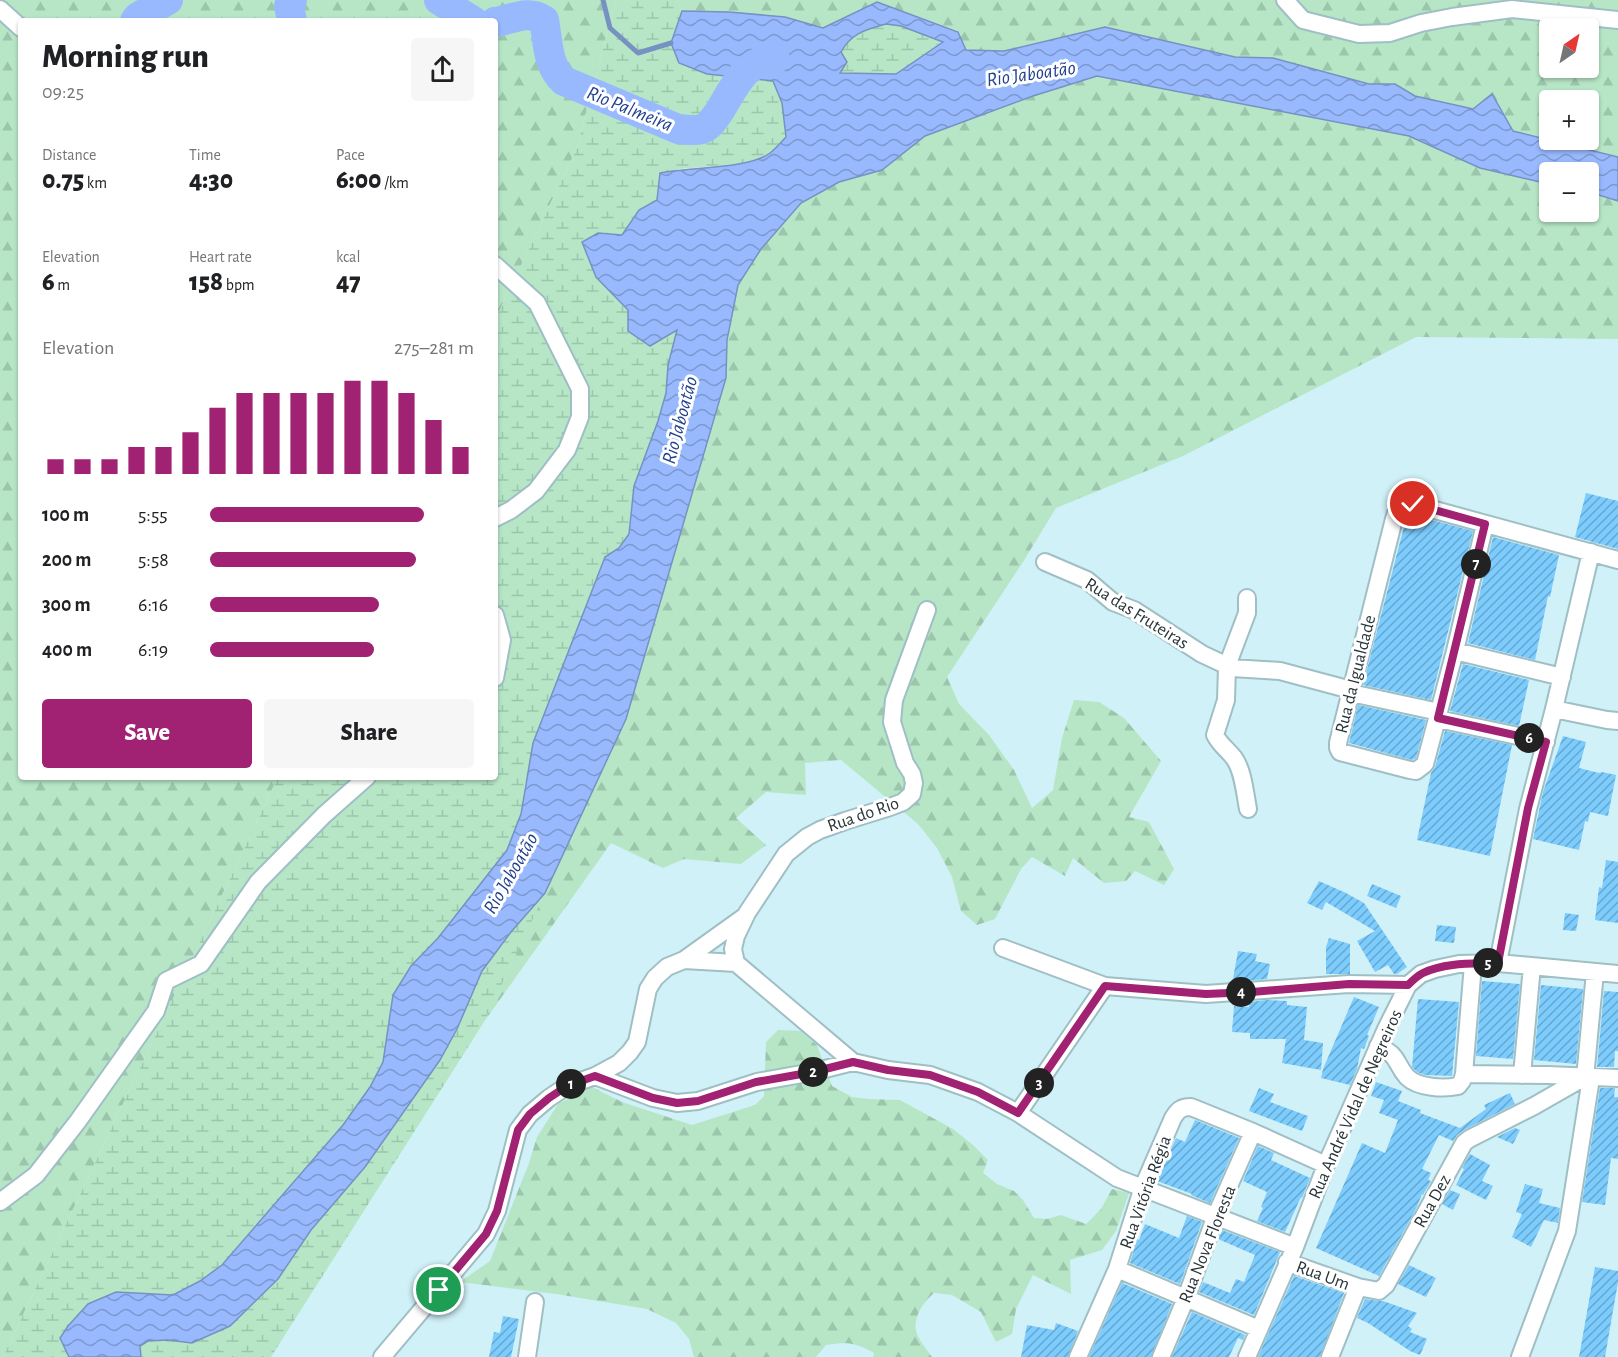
<!DOCTYPE html>
<html lang="en">
<head>
<meta charset="utf-8">
<style>
  :root { --surface:#fff; --page:#f6f6f6; --text:#202124; --muted:#757577; --accent:#a12173 }
  body { margin:0; font-family:"Alegreya Sans",sans-serif; background:var(--page); color:var(--text); height:100vh; display:flex; flex-direction:column; font-size:22px; white-space:nowrap }
  * { box-sizing:border-box; margin:0 }
  p { font-size:20px; color:var(--muted) }
  .icon { flex:none; width:33px; height:33px; fill:none; stroke:currentColor; stroke-width:2; stroke-linecap:round; stroke-linejoin:round }
  .map { position:relative; flex:1; overflow:hidden }
  .sheet { position:absolute; left:18px; top:18px; width:480px; height:762px; display:flex; flex-direction:column; background:var(--surface); border-radius:6px; box-shadow:0 2px 4px #0004 }
  .sheet>* { flex:none }
  .needle { width:39px; rotate:34deg }
  .tools { position:absolute; left:1539px; top:18px; display:grid; gap:12px }
  .tools a { display:grid; place-items:center; width:60px; height:60px; border-radius:6px; background:var(--surface); box-shadow:0 2px 4px #0004; font-size:30px }
  .pin { position:absolute; display:grid; place-items:center; width:51px; height:51px; color:#fff; margin:-26px; border:3px solid #fff; border-radius:50%; box-shadow:0 2px 6px #0007 }
  .km { position:absolute; width:30px; height:30px; margin:-15px; border-radius:50%; background:#222; color:#fff; font-size:16px; line-height:30px; text-align:center }
  .round { display:grid; place-items:center; flex:none; width:63px; height:63px; border-radius:6px; background:var(--page) }
  .summary { display:flex; align-items:center; justify-content:space-between; height:102px; padding:0 24px }
  h1 { font-size:33px; font-weight:800; line-height:45px }
  .metrics { display:grid; grid-template-columns:repeat(3,1fr); gap:9px; height:102px; padding:6px 24px }
  .metrics div { display:grid; align-content:center }
  .metrics b { font-size:26px; font-weight:800 }
  .metrics small { font-size:16px; font-weight:400 }
  .metrics p { font-size:16px }
  .chart { height:168px; padding:12px 24px }
  .chart p { display:flex; justify-content:space-between }
  .chart svg { width:100%; height:108px; margin-top:6px; stroke:var(--accent); stroke-width:6 }
  .primary-button { display:flex; gap:12px; margin-top:auto; padding:12px 24px }
  .primary-button a { flex:1; height:69px; border-radius:6px; background:var(--accent); color:#fff; font-size:24px; font-weight:800; line-height:69px; text-align:center }
  .primary-button a+a { background:var(--page); color:var(--text) }
  ul { padding:0 24px; list-style:none; font-size:20px }
  li { display:grid; grid-template-columns:96px 72px 1fr; align-items:center; height:45px }
  li i { height:15px; border-radius:8px; background:var(--accent) }
  .map>svg:first-child { display:block }
  .forest { fill:url(#forest-firs); fill-rule:evenodd }
  .wetland { fill:url(#wetland-marsh) }
  .water { fill:url(#water-waves); stroke:#7791c3; stroke-width:1.5; fill-rule:evenodd }
  .lines { fill:none; stroke-linecap:round; stroke-linejoin:round }
  .stream { stroke:#7791c3; stroke-width:5 }
  .river { stroke:#99b9fe; stroke-width:30 }
  .building { fill:url(#building-hatch) }
  .street-casing { stroke:#9fbfc5; stroke-width:20 }
  .street { stroke:#fff; stroke-width:16 }
  .route-casing { stroke:#fff; stroke-width:12 }
  .route { stroke:#a12173; stroke-width:8 }
  .labels { text-anchor:middle; stroke-width:6; stroke-linejoin:round; paint-order:stroke }
  .street-label { font-size:18px; fill:#283538; stroke:#fff }
  .water-label { font-size:20px; font-style:italic; fill:#22418f; stroke:#fff }
</style>
</head>
<body>
<div class="map">
<svg width="1618" height="1357" viewBox="0 0 1618 1357">
  <defs>
    <pattern id="forest-firs" width="22" height="20" patternUnits="userSpaceOnUse" patternTransform="scale(1.5)"><rect width="22" height="20" fill="#b6e6c6"/><path d="M5 1l3.5 6h-7zM16 11l3.5 6h-7z" fill="#9cc6ab"/></pattern>
    <pattern id="wetland-marsh" width="20" height="14" patternUnits="userSpaceOnUse" patternTransform="scale(1.5)"><rect width="20" height="14" fill="#b6e6c6"/><path d="M1 5h8M5 5V1M11 12h8M15 12V8" fill="none" stroke="#9cc6ab"/></pattern>
    <pattern id="water-waves" width="16" height="10" patternUnits="userSpaceOnUse" patternTransform="scale(1.5)"><rect width="16" height="10" fill="#99b9fe"/><path d="M0 5q4-4 8 0t8 0" fill="none" stroke="#7d97cf"/></pattern>
    <pattern id="building-hatch" width="6" height="6" patternUnits="userSpaceOnUse" patternTransform="scale(1.5)"><rect width="6" height="6" fill="#7dccfe"/><path d="M-1 1l2-2M0 6l6-6M5 7l2-2" fill="none" stroke="#66a6cf"/></pattern>
  </defs>
  <rect width="100%" height="100%" fill="#d0f1f8"/>
  <!-- forest -->
  <path class="forest" d="M0,0H616L576,150L495,320V21H21V777H278L3,1357H0Z
    M677,0H1618V157L1513,131L1473,109L1415,96L1395,84H1369L1273,58L1235,57L1105,27L1004,51L966,50L958,31L877,2L823,28L785,17L729,12L682,11ZM1550,28H1588V68H1550ZM1550,100H1588V140H1550Z
    M1097,76L1409,136L1480,168L1549,184L1550,212H1588L1589,192L1618,201V339L1416,337L1183,456L1056,508L1023,562L947,677L959,704L989,735L1014,770L1032,808L1053,790L1062,738L1074,700L1099,702L1124,718L1161,761L1129,817L1149,822L1174,869L1164,885L1135,871L1126,881L1104,883L1073,858L1065,876L1032,857L1021,869L995,919L977,925L961,911L952,877L937,848L918,824L841,760L805,763L806,795L766,792L736,818L766,845L741,864L684,859L663,868L611,843L484,1022L626,719L726,378L727,340L738,285L761,249L801,203L839,182L882,170L925,136L1033,96Z
    M778,1030L801,1031L817,1045L832,1086L852,1097L869,1099L900,1100L953,1129L973,1145L988,1160L983,1173L997,1184L1014,1191L1023,1200L1034,1218L1047,1219L1061,1215L1086,1224L1101,1209L1112,1189L1129,1193L1116,1231L1102,1250L1070,1260L1071,1294L1033,1275L1016,1309L1012,1334L996,1342L981,1312L952,1295L934,1293C923,1302 910,1321 918,1336C921,1343 927,1350 932,1357H873L874,1353C855,1342 847,1342 826,1345L816,1357H694L689,1339L676,1323L647,1309L556,1294L460,1282L490,1261L529,1163L537,1137L558,1104L592,1087L622,1102L692,1125L755,1105L764,1096L766,1042Z"/>
  <!-- wetland -->
  <path class="wetland" d="M616,0H677L682,11L671,43L707,74L773,81L782,103L787,137L769,154L749,163L678,169L657,200L639,210L622,235L598,233L596,277L628,310L678,329L668,365L666,393L631,511L629,534L619,548L605,557L525,784L521,814L507,850L438,938L411,966L393,995L383,1062L370,1087L343,1125L222,1265L200,1281L173,1295L146,1294L60,1338L69,1357H3L278,777H495V320L576,150Z
    M886,24L901,26L943,42L896,74L840,73L847,62L841,52C852,32 866,30 886,24Z
    M545,893L484,1022L271,1357H141L140,1346L148,1341L168,1340L192,1343L230,1326L278,1279L311,1230L365,1167L457,1029L482,971L511,932Z"/>
  <!-- water -->
  <path class="water" d="M877,2L958,32L966,50L1004,51L1105,27L1235,57L1273,58L1369,84H1395L1415,96L1473,109L1492,94L1513,131L1618,157V201L1589,192L1588,172H1550L1549,184L1480,168L1409,136L1097,76L1033,96L925,136L882,170L839,182L801,203L761,249L738,285L727,340L726,378L626,719L545,893L511,932L482,971L457,1029L440,1060L365,1167L311,1230L278,1279L230,1326L192,1343L168,1340L148,1341L140,1346L141,1357H69L60,1338L68,1326L88,1304L116,1292L173,1295L200,1281L222,1265L343,1125L370,1087L383,1062L393,995L411,966L438,938L507,850L521,814L533,743L605,557L619,548L629,534L634,486L658,421L666,393L668,365L677,330L650,346L628,331V310L596,277L582,242L598,233L622,235L639,210L657,200L660,173C688,167 749,169 770,153C776,149 781,142 786,137L782,103L773,81L707,74L679,63L671,43L682,11L729,12L785,17L823,28ZM886,24L901,26L943,42L896,74L840,73L847,62L841,52C852,32 866,30 886,24Z"/>
  <g class="lines">
    <!-- stream -->
    <path class="stream" d="M603,0L610,28L638,53L671,43"/>
    <!-- river -->
    <path class="river" d="M292,0L289,6L292,21
      M439,0L473,21
      M135,21L138,17L168,0
      M495,22C512,20 527,9 544,20C548,41 547,66 564,81L678,129C686,130 695,131 702,129C710,126 714,119 719,112C732,91 746,58 775,59"/>
  </g>
  <!-- building -->
  <path class="building" d="M1586,493L1618,501V549L1575,537Z
    M1407,515L1424,518L1473,531L1431,700L1363,685Z
    M1493,537L1559,555L1550,597L1548,596L1535,660L1468,643Z
    M1463,664L1529,680L1519,726L1450,711Z
    M1358,705L1426,720L1416,758L1412,760L1349,743Z
    M1445,731L1512,745L1490,856L1417,840L1431,773L1435,767Z
    M1563,736L1586,742L1579,768L1599,773L1602,772L1616,775L1608,816L1590,812L1588,822L1585,821L1579,850L1533,839L1543,792Z
    M1606,860L1618,862V923L1595,920L1599,887L1602,888Z
    M1319,881L1346,893L1364,903L1407,967L1397,974H1394L1388,965L1375,972L1357,941L1375,931L1326,902L1322,910L1307,903Z
    M1372,884L1401,896L1396,908L1367,896Z
    M1565,913L1579,915L1576,931L1563,930Z
    M1437,925L1456,927L1454,943L1435,941Z
    M1329,938L1350,944V974H1326V947Z
    M1238,951L1257,954L1255,961L1270,964L1267,979L1244,981L1233,979Z
    M1482,981L1520,984L1513,1059L1476,1056Z
    M1541,985L1583,989L1576,1064L1534,1060Z
    M1604,991L1618,992V1051H1615L1614,1067H1597Z
    M1354,997L1379,1007L1367,1035L1369,1036L1364,1049L1361,1048L1357,1069L1350,1085L1321,1078L1323,1069Z
    M1418,999L1459,1002L1452,1076L1425,1075L1417,1072L1412,1067Z
    M1267,1000L1287,1001V1005L1307,1007L1304,1040L1323,1043L1321,1070L1282,1063L1286,1039H1250V1033L1232,1032L1234,1006L1249,1007V1002Z
    M1376,1082L1402,1091L1398,1101L1421,1110L1420,1113L1460,1128L1486,1109L1484,1105L1510,1093L1515,1104L1464,1130L1457,1135L1453,1141L1439,1135L1422,1169L1431,1173L1428,1180L1431,1181L1423,1195L1422,1194L1416,1209L1379,1276L1316,1248L1362,1143L1385,1153L1398,1120L1379,1113L1384,1100L1371,1096Z
    M1259,1088L1274,1094L1270,1102L1308,1116L1302,1131L1249,1111Z
    M1600,1088H1615L1614,1097H1618V1159L1611,1158L1605,1205L1582,1202Z
    M1195,1120L1239,1138L1210,1203L1191,1195L1192,1194L1157,1181L1176,1138L1185,1142Z
    M1515,1128L1520,1130L1513,1144L1497,1137Z
    M1258,1146L1274,1153L1271,1160L1310,1178L1302,1198L1301,1197L1285,1232L1257,1221L1263,1208L1261,1207L1267,1192L1243,1181Z
    M1470,1154L1490,1165L1482,1181L1493,1186L1486,1200L1456,1185L1464,1169L1462,1168Z
    M1525,1184L1543,1189L1539,1203L1560,1208L1558,1223L1544,1220L1531,1247L1512,1237L1522,1214L1516,1212Z
    M1450,1190L1460,1194L1453,1210L1442,1204Z
    M1187,1216L1202,1222L1180,1284L1130,1263L1137,1239L1139,1240L1145,1224L1179,1238Z
    M1222,1230L1280,1252L1254,1315L1199,1292L1203,1282L1230,1293L1236,1279L1244,1282L1255,1255L1218,1239Z
    M1409,1265L1436,1278L1426,1297L1398,1284Z
    M1595,1267L1618,1271V1282L1605,1357H1579Z
    M1294,1276L1344,1293L1320,1357H1258Z
    M1122,1283L1172,1304L1151,1357H1089Z
    M1365,1299L1378,1301H1383L1417,1313L1408,1326L1412,1329L1410,1332L1427,1339L1420,1355L1410,1351L1368,1323L1357,1318Z
    M1192,1312L1245,1335L1243,1340L1238,1338L1229,1357H1172Z
    M503,1316L519,1319L511,1357H489L494,1332L500,1333Z
    M1056,1323L1078,1331L1068,1357H1021L1027,1325L1054,1330Z"/>
  <g class="lines">
    <!-- street casing -->
    <g class="street-casing">
      <path id="street" d="M1285,0L1303,20L1359,34L1390,33L1421,23L1452,17L1512,9L1618,20
        M0,9L21,28
        M495,265L537,303L580,389V417L567,450L536,491L511,510L495,518
        M1485,524L1455,651L1425,764L1416,771L1410,770L1340,752L1338,748V743L1394,519C1397,508 1401,503 1413,504L1618,560
        M1045,562L1087,580L1113,602L1134,610L1202,654L1232,668L1280,671L1351,690
        M1247,598V613L1227,666L1226,700L1215,735C1221,746 1227,749 1234,758C1243,770 1245,793 1248,809
        M495,615L502,640L495,678
        M1455,651L1562,677
        M1351,693L1439,712
        M1554,709L1607,720L1618,721
        M1438,719L1546,742
        M1003,948L1105,986L1206,994L1349,984L1408,985
        M684,960L744,917
        M736,963L733,949L736,936L747,913L786,854L807,837L820,830L845,821L890,807L903,802L912,794L914,783L912,774L905,763L892,722L894,700L927,610
        M1498,963L1528,809L1554,709L1591,552
        M1378,1046C1400,1056 1394,1062 1407,1077C1418,1088 1444,1089 1458,1086L1462,1081L1464,1074L1473,964
        M1464,1074L1548,1075L1618,1078
        M1522,1075L1532,966
        M595,1076L653,1098L677,1103L698,1101L757,1082L813,1072L853,1062L888,1070L930,1075L978,1092L1018,1113L1117,1178L1295,1247
        M1585,1078L1595,972
        M1018,1113L1105,986
        M0,1202L36,1175L78,1121L156,1011L166,981L201,964L258,882L324,815L367,777
        M1287,1262L1358,1287L1379,1291L1386,1285L1464,1143L1469,1139L1534,1106L1583,1078
        M1117,1269L1259,1329
        M382,1357L486,1234L497,1211L518,1130L530,1114L549,1098L567,1086L595,1076L619,1063L630,1052L637,1042L648,989L655,978L667,967L684,960L736,963L853,1062
        M527,1357L535,1302
        M1078,1357L1117,1269L1143,1187L1173,1118C1178,1110 1181,1107 1191,1107L1253,1132L1326,1165
        M1161,1357L1186,1298L1216,1215L1253,1132
        M1247,1357L1295,1247L1326,1165L1386,1029L1408,985L1421,974L1435,969L1459,964L1498,963L1618,974
        M1330,1357L1358,1287
        M1520,1357L1567,1231L1591,1078"/>
    </g>
    <!-- street -->
    <use href="#street" class="street"/>
  </g>
  <g class="lines">
    <!-- route casing -->
    <g class="route-casing">
      <path id="route" d="M439,1290L486,1234L497,1211L518,1130L530,1114L549,1098L567,1086L595,1076L653,1098L677,1103L698,1101L756,1082L813,1072L853,1062L888,1070L930,1075L978,1092L1018,1113L1105,986L1206,994L1252,992L1349,984L1408,985C1412,981 1417,976 1423,973C1446,962 1473,964 1498,963L1528,808L1546,742L1438,718L1485,524L1413,504"/>
    </g>
    <!-- route -->
    <use href="#route" class="route"/>
  </g>
  <g class="labels">
    <!-- street labels -->
    <g class="street-label">
      <text transform="translate(1137 613) rotate(32)" y="6">Rua das Fruteiras</text>
      <text transform="translate(1355 674) rotate(-76)" y="6">Rua da Igualdade</text>
      <text transform="translate(863 814) rotate(-19)" y="6">Rua do Rio</text>
      <text transform="translate(1355 1104) rotate(-66)" y="6">Rua André Vidal de Negreiros</text>
      <text transform="translate(1145 1192) rotate(-70)" y="6">Rua Vitória Régia</text>
      <text transform="translate(1432 1201) rotate(-61)" y="6">Rua Dez</text>
      <text transform="translate(1207 1244) rotate(-68)" y="6">Rua Nova Floresta</text>
      <text transform="translate(1323 1275) rotate(20)" y="6">Rua Um</text>
    </g>
    <!-- water labels -->
    <g class="water-label">
      <text transform="translate(1031 73) rotate(-8)" y="7">Rio Jaboatão</text>
      <text transform="translate(630 108) rotate(22)" y="7">Rio Palmeira</text>
      <text transform="translate(679 420) rotate(-75)" y="7">Rio Jaboatão</text>
      <text transform="translate(510 873) rotate(-60)" y="7">Rio Jaboatão</text>
    </g>
  </g>
</svg>
<div class="tools">
<a><svg class="needle" viewBox="-14 -14 28 28"><path d="M0-13l5 13h-10z" fill="#e53935"/><path d="M0 13l5-13h-10z" fill="#757577"/></svg></a>
<a>+</a>
<a>−</a>
</div>
<div class="pin" style="left:439px;top:1290px;background:#1e9e55"><svg class="icon" aria-label="arrive" viewBox="0 0 24 24"><path d="M6 21V4h12l-3 4 3 4H6"/></svg></div>
<div class="pin" style="left:1413px;top:504px;background:#d93025"><svg class="icon" aria-label="check" viewBox="0 0 24 24"><path d="M5 12l5 5 9-10"/></svg></div>
<b class="km" style="left:571px;top:1084px">1</b>
<b class="km" style="left:813px;top:1072px">2</b>
<b class="km" style="left:1039px;top:1083px">3</b>
<b class="km" style="left:1241px;top:992px">4</b>
<b class="km" style="left:1488px;top:963px">5</b>
<b class="km" style="left:1529px;top:738px">6</b>
<b class="km" style="left:1476px;top:564px">7</b>
<section class="sheet">
<div class="summary"><div><h1>Morning run</h1><p>09:25</p></div><a class="round"><svg class="icon" aria-label="share" viewBox="0 0 24 24"><path d="M12 15V3M7 8l5-5 5 5M5 13v7h14v-7"/></svg></a></div>
<div class="metrics">
<div><p>Distance</p><b>0.75<small> km</small></b></div>
<div><p>Time</p><b>4:30</b></div>
<div><p>Pace</p><b>6:00<small> /km</small></b></div>
</div>
<div class="metrics">
<div><p>Elevation</p><b>6<small> m</small></b></div>
<div><p>Heart rate</p><b>158<small> bpm</small></b></div>
<div><p>kcal</p><b>47</b></div>
</div>
<div class="chart"><p><span>Elevation</span>275–281 m</p>
<svg viewBox="0 0 160 44" preserveAspectRatio="none"><path d="M5 44V38M15 44V38M25 44V38M35 44V33M45 44V33M55 44V27M65 44V17M75 44V11M85 44V11M95 44V11M105 44V11M115 44V6M125 44V6M135 44V11M145 44V22M155 44V33"/></svg>
</div>
<ul>
<li><b>100 m</b>5:55<i style="width:81%"></i></li>
<li><b>200 m</b>5:58<i style="width:78%"></i></li>
<li><b>300 m</b>6:16<i style="width:64%"></i></li>
<li><b>400 m</b>6:19<i style="width:62%"></i></li>
</ul>
<div class="primary-button"><a>Save</a><a>Share</a></div>
</section>
</div>
</body>
</html>
